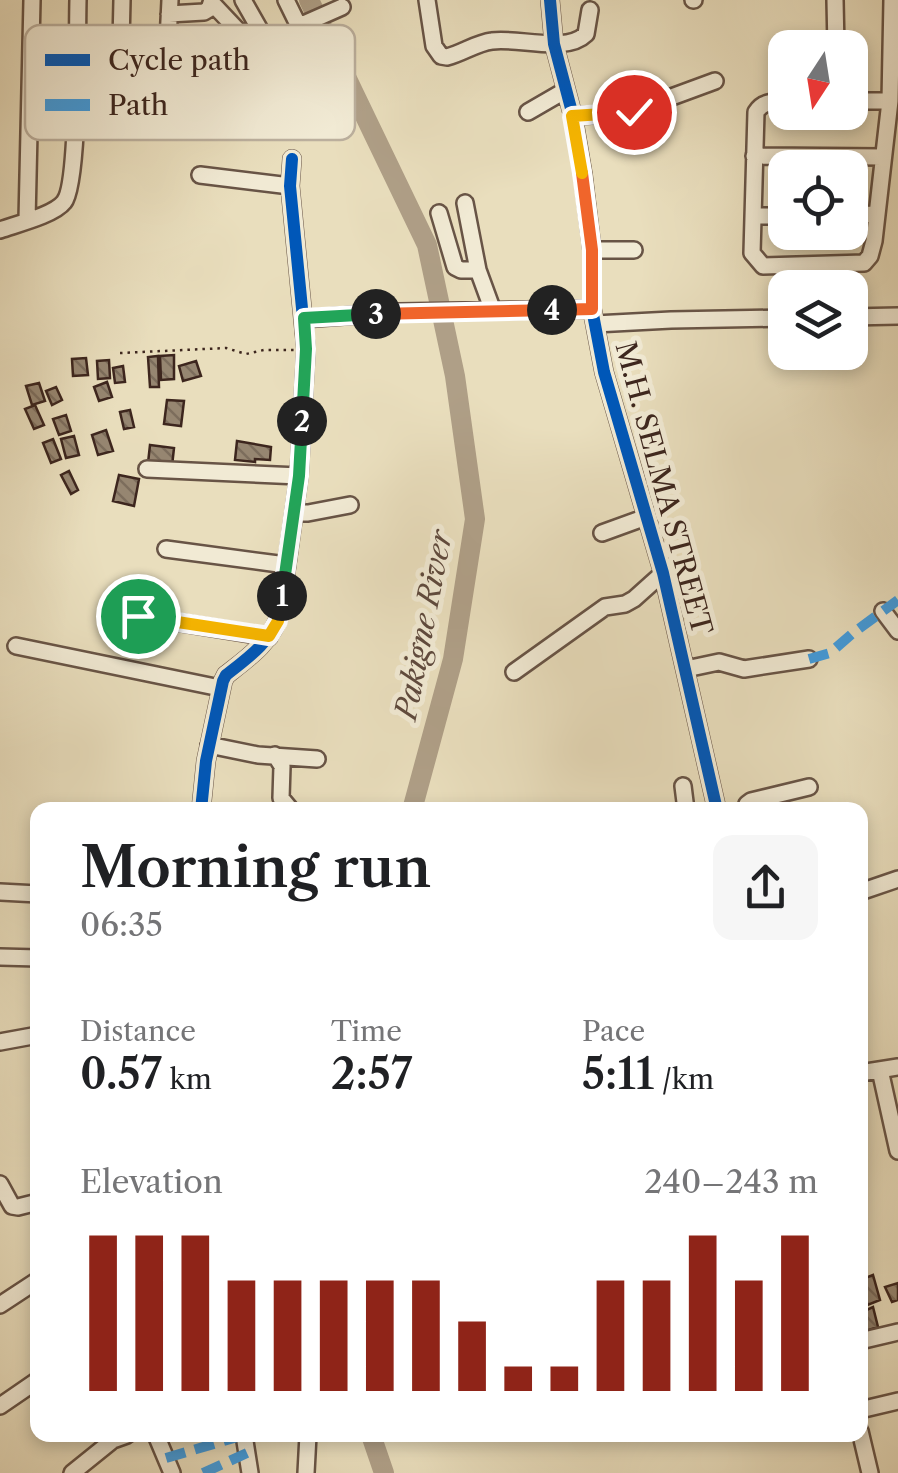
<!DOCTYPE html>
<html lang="en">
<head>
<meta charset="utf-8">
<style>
  :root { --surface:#fff; --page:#f6f6f6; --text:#202124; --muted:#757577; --accent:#8f2418 }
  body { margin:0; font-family:"Libre Caslon Text",serif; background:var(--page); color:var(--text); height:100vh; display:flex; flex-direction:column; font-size:38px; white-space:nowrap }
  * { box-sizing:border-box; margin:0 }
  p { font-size:32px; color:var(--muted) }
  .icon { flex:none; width:55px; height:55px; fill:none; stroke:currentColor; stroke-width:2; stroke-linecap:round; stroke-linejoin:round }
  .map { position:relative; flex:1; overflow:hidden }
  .details { position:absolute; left:30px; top:802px; width:838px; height:640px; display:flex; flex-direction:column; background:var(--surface); border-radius:20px; box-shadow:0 5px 15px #0003 }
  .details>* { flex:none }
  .needle { width:65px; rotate:192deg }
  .tools { position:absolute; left:768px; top:30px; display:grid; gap:20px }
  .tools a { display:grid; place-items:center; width:100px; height:100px; border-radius:20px; background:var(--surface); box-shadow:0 5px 15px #0003; font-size:50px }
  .pin { position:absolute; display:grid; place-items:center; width:85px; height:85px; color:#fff; margin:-42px; border:5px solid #fff; border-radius:50%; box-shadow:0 2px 10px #0007 }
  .km { position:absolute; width:50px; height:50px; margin:-25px; border-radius:50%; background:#222; color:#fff; font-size:28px; line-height:50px; text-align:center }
  .round { display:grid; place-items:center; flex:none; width:105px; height:105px; border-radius:20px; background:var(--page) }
  .head { display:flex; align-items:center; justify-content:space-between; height:170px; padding:0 50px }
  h1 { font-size:55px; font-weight:600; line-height:75px }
  .figures { display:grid; grid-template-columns:repeat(3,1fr); gap:15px; height:170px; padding:10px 50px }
  .figures div { display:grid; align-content:center }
  .figures b { font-size:42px; font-weight:600 }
  .figures small { font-size:28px; font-weight:400 }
  .figures p { font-size:28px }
  .chart { height:280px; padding:20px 50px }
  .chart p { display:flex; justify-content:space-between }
  .chart svg { width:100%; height:180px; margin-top:10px; stroke:var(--accent); stroke-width:6 }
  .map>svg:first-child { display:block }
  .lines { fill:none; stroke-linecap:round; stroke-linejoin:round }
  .river { stroke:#af9f87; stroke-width:20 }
  .building { fill:url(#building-back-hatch); stroke:#3d261e; stroke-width:2.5 }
  .minor-casing { stroke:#685446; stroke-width:20 }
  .path { stroke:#3d261e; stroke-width:2.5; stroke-dasharray:2.5 5; stroke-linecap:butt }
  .minor { stroke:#f1ead4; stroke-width:15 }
  .quiet { stroke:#3f9ce0; stroke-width:10; stroke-dasharray:20 10; stroke-linecap:butt }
  .cycleway-casing { stroke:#f1ead4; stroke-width:19 }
  .cycleway { stroke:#0057b8; stroke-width:12 }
  .split-1-casing { stroke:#fff; stroke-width:20 }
  .split-2-casing { stroke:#fff; stroke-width:20 }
  .split-3-casing { stroke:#fff; stroke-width:20 }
  .split-4-casing { stroke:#fff; stroke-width:20 }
  .split-5-casing { stroke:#fff; stroke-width:20 }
  .split-6-casing { stroke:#fff; stroke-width:20 }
  .split-1 { stroke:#f5b400; stroke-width:12 }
  .split-2 { stroke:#22a559; stroke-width:12 }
  .split-3 { stroke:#22a559; stroke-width:12 }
  .split-4 { stroke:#f0652b; stroke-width:12 }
  .split-5 { stroke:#f0652b; stroke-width:12 }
  .split-6 { stroke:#f5b400; stroke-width:12 }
  .labels { text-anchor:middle; stroke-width:10; stroke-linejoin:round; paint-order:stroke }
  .street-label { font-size:28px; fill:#3d261e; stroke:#f1ead4 }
  .water-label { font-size:30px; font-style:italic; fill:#5f4a3e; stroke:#f1ead4 }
  .key { fill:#f1ead4; stroke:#bbaf9d; stroke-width:2.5 }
  .key-label { font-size:28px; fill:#3d261e }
</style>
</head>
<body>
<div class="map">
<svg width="898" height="1473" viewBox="0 0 898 1473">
  <defs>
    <pattern id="building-back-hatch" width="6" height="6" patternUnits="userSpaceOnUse" patternTransform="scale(2.5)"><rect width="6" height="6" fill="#968671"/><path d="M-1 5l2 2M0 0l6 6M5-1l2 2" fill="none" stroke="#7c6d5c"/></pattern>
  </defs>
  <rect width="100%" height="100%" fill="#e9debd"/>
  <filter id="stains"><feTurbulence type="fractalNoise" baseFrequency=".002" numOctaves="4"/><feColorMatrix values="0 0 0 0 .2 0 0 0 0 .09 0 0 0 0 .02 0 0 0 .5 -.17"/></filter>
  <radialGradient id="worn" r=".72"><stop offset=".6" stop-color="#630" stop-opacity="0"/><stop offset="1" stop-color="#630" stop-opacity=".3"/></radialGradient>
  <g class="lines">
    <!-- river -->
    <path class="river" d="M309,0L427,245L455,376L475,519L453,659L412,810
      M371,1435L384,1473"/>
  </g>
  <!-- building -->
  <path class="building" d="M174,355V379L161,380L160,356Z
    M158,356L159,387H150L148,357Z
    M86,358L88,375L73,376L72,359Z
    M109,360L110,378L98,379L97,361Z
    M196,361L201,376L183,381L179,366Z
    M123,366L125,382L115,383L113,368Z
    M107,382L112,397L99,401L94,387Z
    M39,383L45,401L32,405L26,386Z
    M56,387L62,400L52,405L46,391Z
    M167,400L184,401L181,426L164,424Z
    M35,405L44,425L34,429L25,409Z
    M130,410L134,427L124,429L120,412Z
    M66,415L71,431L59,435L53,419Z
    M106,430L113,451L98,455L92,435Z
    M74,436L79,455L66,458L61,439Z
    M53,439L61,459L51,463L43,443Z
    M237,441L271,447L270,460L255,459V462L235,460Z
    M150,445L174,448L172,466L148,463Z
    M69,471L78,490L71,494L61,475Z
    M119,475L139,479L134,506L113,501Z
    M873,1275L880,1300L860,1308V1280Z
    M898,1283V1300L892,1302L885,1287Z
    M873,1307L878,1327L866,1331L860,1313Z"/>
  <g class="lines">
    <!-- minor casing -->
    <g class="minor-casing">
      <path id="minor" d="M243,0L264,37L263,57
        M286,0L338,106
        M427,0L434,46L441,56L447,57C463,53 476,43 492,41C518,37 566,54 586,34L590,10
        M550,0L554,44L573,116L583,175L592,250V309L604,372L663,573L717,810
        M693,0H694
        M835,0L836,48
        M212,3L263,57L298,107L301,108L333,94
        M169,14L204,12L209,9L212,0
        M299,26L342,7
        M850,101H890
        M785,102C773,102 763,101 756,112L752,253L763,266L864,263L870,256L874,241L890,101L892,0
        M528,112L566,90
        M573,116L628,113L715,81
        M75,127L159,125L164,122L170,0
        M119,127L122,0
        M754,156L883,157
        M200,175L290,186
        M465,203L478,270L493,311
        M439,213L455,267L461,270H478
        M850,215L877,214
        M753,216H785
        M27,220L32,0
        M0,230C17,224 54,215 64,202C79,184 77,33 78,0
        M592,250H634
        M850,317L898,316
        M303,319L398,312L592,309
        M595,324L671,320L785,318
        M147,469L299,476
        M294,513H308L350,505
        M602,533L646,517
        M166,549L286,565
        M883,611L898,631
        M138,616L269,637
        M16,646L220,688
        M686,669L719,662L744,669L809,659
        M514,672L605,607L625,604L634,599L663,573
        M209,745L258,755L317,759
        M275,755L282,766L281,798L291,810
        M683,786L686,810
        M201,810L206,761L223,681L226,675C248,658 272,641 280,614L299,476L306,349L290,186L292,159
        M747,810V804L751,801L809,787
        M0,892L38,894
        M860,892L898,879
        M0,957L38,958
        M0,1042L38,1035
        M880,1070L898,1151
        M860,1073L898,1067
        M0,1184L12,1206L18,1207L38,1202
        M0,1305L38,1280
        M860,1341L898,1332
        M0,1406L38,1380
        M860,1410L898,1401
        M860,1431L870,1473
        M156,1435L172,1473
        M244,1435L250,1473
        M72,1473L113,1440L127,1435
        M306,1473L308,1435"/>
    </g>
    <!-- path -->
    <path class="path" d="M120,353L226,348L246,354L264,350H294"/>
    <!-- minor -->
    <use href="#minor" class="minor"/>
    <!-- quiet -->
    <path class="quiet" d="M809,659L830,653L853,633L898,600
      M166,1458L244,1435
      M203,1473L247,1453"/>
    <!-- cycleway casing -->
    <g class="cycleway-casing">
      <path id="cycleway" d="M550,0L554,44L573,116L583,175L592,250V309L604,372L663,573L717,810
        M201,810L206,761L223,681L226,675C248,658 272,641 280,614L299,476L306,349L290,186L292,159"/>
    </g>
    <!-- cycleway -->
    <use href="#cycleway" class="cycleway"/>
  </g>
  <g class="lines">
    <!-- split-1 casing -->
    <g class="split-1-casing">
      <path id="split-1" d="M138,616L269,636L278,621L282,596"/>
    </g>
    <!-- split-2 casing -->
    <g class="split-2-casing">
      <path id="split-2" d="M282,596L299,476L302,421"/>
    </g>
    <!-- split-3 casing -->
    <g class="split-3-casing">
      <path id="split-3" d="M302,421L306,349L304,318L376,314"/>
    </g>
    <!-- split-4 casing -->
    <g class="split-4-casing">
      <path id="split-4" d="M376,314L552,310"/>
    </g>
    <!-- split-5 casing -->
    <g class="split-5-casing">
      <path id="split-5" d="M552,310L592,309V250L582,173"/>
    </g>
    <!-- split-6 casing -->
    <g class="split-6-casing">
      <path id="split-6" d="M582,173L572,116L634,112"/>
    </g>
    <!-- split-1 -->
    <use href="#split-1" class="split-1"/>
    <!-- split-2 -->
    <use href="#split-2" class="split-2"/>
    <!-- split-3 -->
    <use href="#split-3" class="split-3"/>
    <!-- split-4 -->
    <use href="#split-4" class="split-4"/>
    <!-- split-5 -->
    <use href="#split-5" class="split-5"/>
    <!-- split-6 -->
    <use href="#split-6" class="split-6"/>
  </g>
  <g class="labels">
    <!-- street labels -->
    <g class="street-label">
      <text transform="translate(664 488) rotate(75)" y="10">M.H. SELMA STREET</text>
    </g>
    <!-- water labels -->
    <g class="water-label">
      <text transform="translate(424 625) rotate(-79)" y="10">Pakigne River</text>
    </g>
  </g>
  <!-- legend -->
  <rect x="25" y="25" width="330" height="115" rx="15" class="key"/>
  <rect x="45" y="54" width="45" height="12" fill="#0057b8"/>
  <rect x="45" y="99" width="45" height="12" fill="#3f9ce0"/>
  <g class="key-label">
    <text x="108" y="70">Cycle path</text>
    <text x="108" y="115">Path</text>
  </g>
  <rect width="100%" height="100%" filter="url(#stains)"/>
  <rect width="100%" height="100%" fill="url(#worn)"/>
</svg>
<div class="tools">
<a><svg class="needle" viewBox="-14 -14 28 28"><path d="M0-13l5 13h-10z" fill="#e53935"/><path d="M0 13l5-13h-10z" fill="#757577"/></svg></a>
<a><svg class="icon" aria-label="locate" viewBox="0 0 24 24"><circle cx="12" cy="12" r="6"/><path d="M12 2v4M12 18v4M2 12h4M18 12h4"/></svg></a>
<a><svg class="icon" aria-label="layers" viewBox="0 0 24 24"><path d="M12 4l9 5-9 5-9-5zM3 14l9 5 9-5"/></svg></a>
</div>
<div class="pin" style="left:138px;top:616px;background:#1e9e55"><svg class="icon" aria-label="arrive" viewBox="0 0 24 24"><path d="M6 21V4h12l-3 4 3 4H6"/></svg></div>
<div class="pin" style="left:634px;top:112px;background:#d93025"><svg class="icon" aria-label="check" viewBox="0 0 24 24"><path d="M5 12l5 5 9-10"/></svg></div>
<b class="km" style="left:282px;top:596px">1</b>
<b class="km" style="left:302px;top:421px">2</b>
<b class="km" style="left:376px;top:314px">3</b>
<b class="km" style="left:552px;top:310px">4</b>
<section class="details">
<div class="head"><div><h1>Morning run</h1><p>06:35</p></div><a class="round"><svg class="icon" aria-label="share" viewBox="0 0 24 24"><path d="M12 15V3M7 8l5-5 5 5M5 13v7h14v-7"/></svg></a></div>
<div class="figures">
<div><p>Distance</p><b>0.57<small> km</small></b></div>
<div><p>Time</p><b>2:57</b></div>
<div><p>Pace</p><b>5:11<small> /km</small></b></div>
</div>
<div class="chart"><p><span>Elevation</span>240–243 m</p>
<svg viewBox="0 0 160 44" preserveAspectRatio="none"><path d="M5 44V6M15 44V6M25 44V6M35 44V17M45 44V17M55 44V17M65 44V17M75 44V17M85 44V27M95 44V38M105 44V38M115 44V17M125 44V17M135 44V6M145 44V17M155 44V6"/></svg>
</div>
</section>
</div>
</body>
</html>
